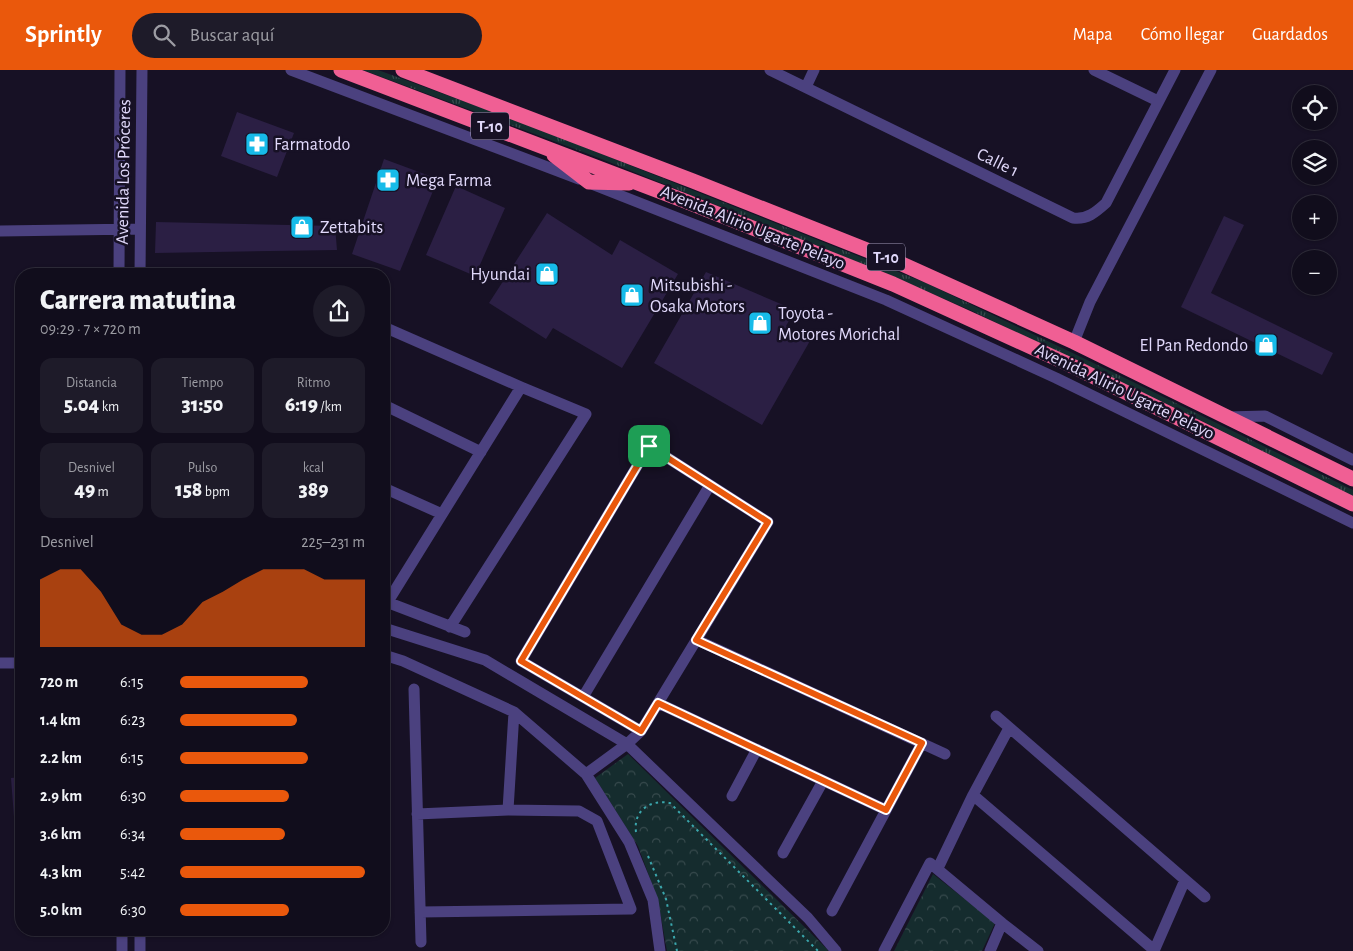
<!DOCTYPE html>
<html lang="es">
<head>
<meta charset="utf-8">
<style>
  :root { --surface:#110d1c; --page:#1e1b29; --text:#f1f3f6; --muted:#9c9ca3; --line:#302d3b; --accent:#ea580c }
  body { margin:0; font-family:"Alegreya Sans",sans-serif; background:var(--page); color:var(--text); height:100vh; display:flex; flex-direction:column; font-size:19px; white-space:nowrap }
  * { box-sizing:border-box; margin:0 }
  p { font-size:16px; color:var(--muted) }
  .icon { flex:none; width:28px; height:28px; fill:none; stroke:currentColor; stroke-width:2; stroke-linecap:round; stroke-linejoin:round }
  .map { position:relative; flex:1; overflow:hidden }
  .details { position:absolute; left:15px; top:198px; width:375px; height:668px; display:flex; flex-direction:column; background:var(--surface); border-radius:20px; box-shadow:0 1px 4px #0004,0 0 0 1px var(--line) }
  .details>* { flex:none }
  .tools { position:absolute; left:1292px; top:15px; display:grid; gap:10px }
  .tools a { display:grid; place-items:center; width:45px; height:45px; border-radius:50%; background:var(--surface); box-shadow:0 1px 4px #0004,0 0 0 1px var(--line); font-size:25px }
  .pin { position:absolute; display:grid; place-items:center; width:42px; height:42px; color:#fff; margin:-21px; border-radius:10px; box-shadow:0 2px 8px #0006 }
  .round { display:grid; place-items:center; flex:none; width:52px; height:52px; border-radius:26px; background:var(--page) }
  .overview { display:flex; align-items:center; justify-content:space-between; height:85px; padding:0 25px }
  h1 { font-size:28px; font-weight:800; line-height:38px }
  .metrics { display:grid; grid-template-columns:repeat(3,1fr); gap:8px; height:85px; padding:5px 25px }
  .metrics div { display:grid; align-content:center; border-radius:12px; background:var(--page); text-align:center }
  .metrics b { font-size:21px; font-weight:800 }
  .metrics small { font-size:14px; font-weight:400 }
  .metrics p { font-size:14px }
  .chart { height:140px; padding:10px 25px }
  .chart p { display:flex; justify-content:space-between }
  .chart svg { width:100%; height:90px; margin-top:5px; fill:var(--accent); opacity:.7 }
  ul { padding:0 25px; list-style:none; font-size:16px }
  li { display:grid; grid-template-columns:80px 60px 1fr; align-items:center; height:38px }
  li i { height:12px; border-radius:6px; background:var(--accent) }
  header { display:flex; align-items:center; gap:30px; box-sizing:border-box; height:70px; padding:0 25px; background:var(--accent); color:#fff }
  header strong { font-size:24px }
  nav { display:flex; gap:28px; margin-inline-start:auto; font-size:18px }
  .search { width:350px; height:45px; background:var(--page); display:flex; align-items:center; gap:12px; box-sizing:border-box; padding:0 18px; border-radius:28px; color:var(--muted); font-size:19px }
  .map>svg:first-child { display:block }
  .grass { fill:url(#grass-tufts) }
  .park { fill:url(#park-crowns) }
  .building { fill:#2b1f44 }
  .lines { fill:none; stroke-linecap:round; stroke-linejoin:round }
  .path { stroke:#3ba7ad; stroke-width:2; stroke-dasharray:2.5 4; stroke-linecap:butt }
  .minor { stroke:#4b417f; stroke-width:11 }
  .highway { stroke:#f05f94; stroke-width:15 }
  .route-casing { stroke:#fff; stroke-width:10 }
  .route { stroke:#ea580c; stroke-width:6 }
  .labels { text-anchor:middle; stroke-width:5; stroke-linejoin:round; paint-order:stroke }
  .shield { fill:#171125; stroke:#a49dbb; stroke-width:1 }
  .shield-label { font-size:16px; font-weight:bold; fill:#e1d9fb }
  .poi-label { font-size:18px; fill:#e1d9fb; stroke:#171125; text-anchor:start }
  .street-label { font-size:18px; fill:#e1d9fb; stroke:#171125 }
</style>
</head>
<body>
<header>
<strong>Sprintly</strong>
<div class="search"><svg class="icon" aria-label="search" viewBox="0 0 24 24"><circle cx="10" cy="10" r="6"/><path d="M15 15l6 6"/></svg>Buscar aquí</div>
<nav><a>Mapa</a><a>Cómo llegar</a><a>Guardados</a></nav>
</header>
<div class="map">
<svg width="1353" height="881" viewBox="0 0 1353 881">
  <defs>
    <pattern id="grass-tufts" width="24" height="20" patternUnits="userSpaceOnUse" patternTransform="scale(1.25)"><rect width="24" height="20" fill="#152c2e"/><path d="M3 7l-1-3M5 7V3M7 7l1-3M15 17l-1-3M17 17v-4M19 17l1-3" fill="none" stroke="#374a4d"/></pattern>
    <pattern id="park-crowns" width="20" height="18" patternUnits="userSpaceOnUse" patternTransform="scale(1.25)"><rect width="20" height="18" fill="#152c2e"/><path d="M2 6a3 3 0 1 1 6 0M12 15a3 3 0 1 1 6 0" fill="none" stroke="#374a4d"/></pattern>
  </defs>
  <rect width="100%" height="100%" fill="#171125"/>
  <!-- grass -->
  <path class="grass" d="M363,0H378L526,54L926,213L1127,309L1353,420V426L1194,347L972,241L885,203L599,88Z"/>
  <!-- park -->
  <path class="park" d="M628,684L827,879L828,881H667L658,830L638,776L595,708Z
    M933,804L995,853L982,881H894Z"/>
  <!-- building -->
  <path class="building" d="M237,42L294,63L277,107L221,86Z
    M384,89L438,109L400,201L352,184Z
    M456,116L505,138L475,206L426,185Z
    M547,143L612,185L620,170L678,204L622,298L553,258L546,269L489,233Z
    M1224,146L1244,155L1211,223L1333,283L1322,305L1181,237Z
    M156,152L335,156L337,180L155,183Z
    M706,202L795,240L786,256L811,269L762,355L654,293Z
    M21,707V747H14L11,708Z"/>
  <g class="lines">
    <!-- path -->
    <path class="path" d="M636,762C633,740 651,729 670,733L818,881
      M648,786L666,829L677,881"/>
    <!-- minor -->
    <path class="minor" d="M291,0L579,109
      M770,0L1073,148C1087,150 1096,142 1106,133L1175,0
      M1094,0L1158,31
      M806,17L814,0
      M594,115L886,230L1056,308L1353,453
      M0,161L139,159
      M119,204L120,0
      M140,204L142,0
      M384,257L521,317L586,344L450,557
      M1074,272L1090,232L1211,0
      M384,335L481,382
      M1227,347L1265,346L1353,390
      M384,418L442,444
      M384,531L465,562
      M387,533L521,317
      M384,558L485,590L627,674L808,848L836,881
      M697,570L945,684
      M384,585L403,591L514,642L586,704L629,772L653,830L660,881
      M0,593H21
      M414,619L421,872
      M583,627L710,415
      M658,633L886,740
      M996,646L1205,827
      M586,704L627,674L641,661L768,452L649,376L521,591L641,661
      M973,725L1154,880
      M732,726L757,679
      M508,740L514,642
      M417,744L508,740L579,741L597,751L631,839L420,842
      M783,783L823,711
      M938,798L973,725L1009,658
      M832,841L922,673
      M1002,853L1038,881
      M122,859V881
      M140,881V859
      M884,881L930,793L1002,853L990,881
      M1154,881L1185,810"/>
    <!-- highway -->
    <path class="highway" d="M341,0L685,131L893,214L1064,292L1353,434
      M403,0L693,111L902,194L1074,272L1353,409
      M554,85L589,112L629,113"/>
  </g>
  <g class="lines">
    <!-- route casing -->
    <g class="route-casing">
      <path id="route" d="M649,376L768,452L696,570L922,673L886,740L658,633L641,661L521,591Z"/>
    </g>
    <!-- route -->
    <use href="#route" class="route"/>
  </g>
  <!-- icons -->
  <defs>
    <g id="pharmacy-square" transform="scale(1.25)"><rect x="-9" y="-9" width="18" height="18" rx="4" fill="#17bbe9" stroke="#171125"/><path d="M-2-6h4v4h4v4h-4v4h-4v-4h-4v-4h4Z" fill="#fff"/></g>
    <g id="shop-square" transform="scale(1.25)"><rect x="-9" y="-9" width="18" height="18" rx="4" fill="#17bbe9" stroke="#171125"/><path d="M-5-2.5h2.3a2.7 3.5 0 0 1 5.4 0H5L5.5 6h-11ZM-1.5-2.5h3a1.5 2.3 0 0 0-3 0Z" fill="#fff"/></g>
  </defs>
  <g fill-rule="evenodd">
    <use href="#pharmacy-square" x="257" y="74"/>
    <use href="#pharmacy-square" x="388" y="110"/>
    <use href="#shop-square" x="302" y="157"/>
    <use href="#shop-square" x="547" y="204"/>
    <use href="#shop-square" x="632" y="225"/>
    <use href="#shop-square" x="760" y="253"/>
    <use href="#shop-square" x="1266" y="275"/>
  </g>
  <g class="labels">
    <!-- shield labels -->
    <g class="shield">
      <rect x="471" y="42.5" width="38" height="27" rx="4"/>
      <rect x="867" y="173.5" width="38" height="27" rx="4"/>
    </g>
    <g class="shield-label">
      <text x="490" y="62">T-10</text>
      <text x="886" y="193">T-10</text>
    </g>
    <!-- poi labels -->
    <g class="poi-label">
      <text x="274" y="80">Farmatodo</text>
      <text x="406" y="116">Mega Farma</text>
      <text x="320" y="163">Zettabits</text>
      <text x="530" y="210" text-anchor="end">Hyundai</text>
      <text x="650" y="221">Mitsubishi -<tspan x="650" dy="21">Osaka Motors</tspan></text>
      <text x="778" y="249">Toyota -<tspan x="778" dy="21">Motores Morichal</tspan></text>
      <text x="1248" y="281" text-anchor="end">El Pan Redondo</text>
    </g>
    <!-- street labels -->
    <g class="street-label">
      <text transform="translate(998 92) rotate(26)" y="6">Calle 1</text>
      <text transform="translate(123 102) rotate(-89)" y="6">Avenida Los Próceres</text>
      <text transform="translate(753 157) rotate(22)" y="6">Avenida Alirio Ugarte Pelayo</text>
      <text transform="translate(1125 321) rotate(26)" y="6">Avenida Alirio Ugarte Pelayo</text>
    </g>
  </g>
</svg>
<div class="tools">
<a><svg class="icon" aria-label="locate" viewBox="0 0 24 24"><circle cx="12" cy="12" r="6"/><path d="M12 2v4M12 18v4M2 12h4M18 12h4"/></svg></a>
<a><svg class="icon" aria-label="layers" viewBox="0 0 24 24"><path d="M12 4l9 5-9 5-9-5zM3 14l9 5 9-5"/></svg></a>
<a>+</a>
<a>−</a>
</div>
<div class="pin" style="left:649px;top:376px;background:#1e9e55"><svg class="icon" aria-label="arrive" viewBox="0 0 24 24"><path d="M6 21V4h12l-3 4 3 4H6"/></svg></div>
<section class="details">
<div class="overview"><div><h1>Carrera matutina</h1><p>09:29 · 7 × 720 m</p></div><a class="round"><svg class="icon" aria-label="share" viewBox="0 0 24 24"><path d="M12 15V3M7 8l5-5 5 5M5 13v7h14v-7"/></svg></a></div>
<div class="metrics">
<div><p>Distancia</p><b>5.04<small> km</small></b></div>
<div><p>Tiempo</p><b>31:50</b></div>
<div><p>Ritmo</p><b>6:19<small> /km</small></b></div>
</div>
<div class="metrics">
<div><p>Desnivel</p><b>49<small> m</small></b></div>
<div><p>Pulso</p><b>158<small> bpm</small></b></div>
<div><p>kcal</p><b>389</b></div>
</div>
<div class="chart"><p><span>Desnivel</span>225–231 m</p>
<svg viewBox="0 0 160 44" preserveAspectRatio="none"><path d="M0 44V11L10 6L20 6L30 17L40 33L50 38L60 38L70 33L80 22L90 17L100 11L110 6L120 6L130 6L140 11L150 11L160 11V44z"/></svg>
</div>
<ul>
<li><b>720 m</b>6:15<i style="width:69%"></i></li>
<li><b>1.4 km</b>6:23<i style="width:63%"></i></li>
<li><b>2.2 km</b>6:15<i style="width:69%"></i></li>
<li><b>2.9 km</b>6:30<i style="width:59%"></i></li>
<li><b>3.6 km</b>6:34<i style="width:57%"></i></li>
<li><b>4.3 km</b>5:42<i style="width:100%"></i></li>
<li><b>5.0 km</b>6:30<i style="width:59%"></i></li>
</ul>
</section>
</div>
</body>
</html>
